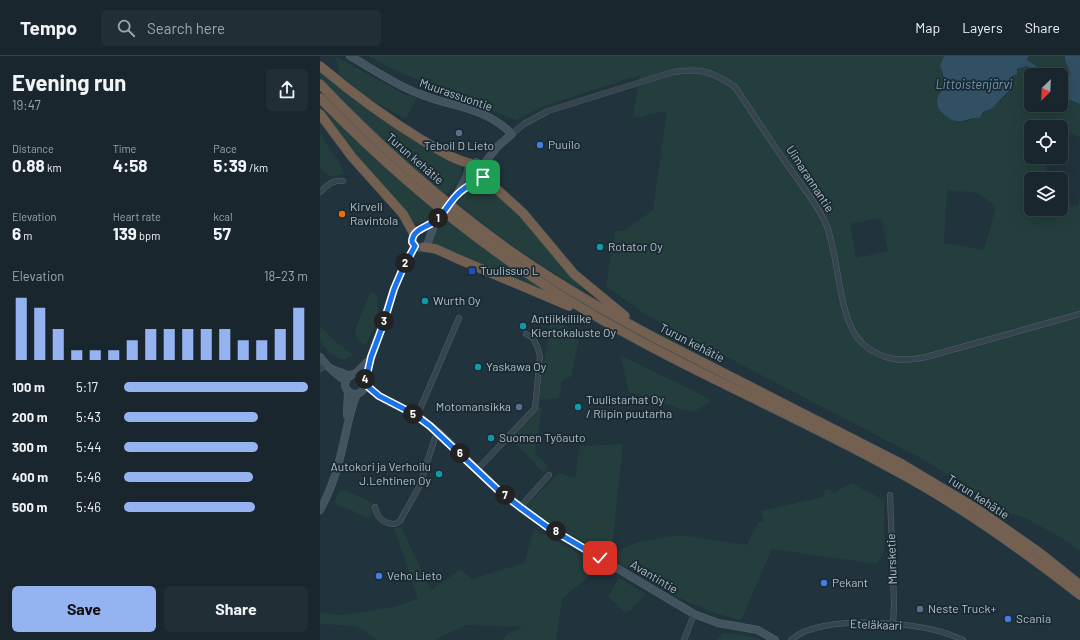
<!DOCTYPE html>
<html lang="en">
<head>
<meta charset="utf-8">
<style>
  :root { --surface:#19262e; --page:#222e36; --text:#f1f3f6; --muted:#9fa5aa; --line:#37434a; --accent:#95b2f1 }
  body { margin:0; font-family:Barlow,sans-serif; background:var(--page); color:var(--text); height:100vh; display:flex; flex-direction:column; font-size:15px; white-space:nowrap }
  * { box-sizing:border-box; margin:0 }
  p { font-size:13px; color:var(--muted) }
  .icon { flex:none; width:22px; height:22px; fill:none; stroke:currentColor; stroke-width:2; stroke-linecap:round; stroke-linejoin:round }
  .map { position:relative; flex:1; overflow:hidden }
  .drawer { display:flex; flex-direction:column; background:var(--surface); width:320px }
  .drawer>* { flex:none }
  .needle { width:26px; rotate:204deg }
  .buttons { position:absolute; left:704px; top:12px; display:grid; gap:8px }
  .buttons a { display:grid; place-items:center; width:44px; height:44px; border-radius:6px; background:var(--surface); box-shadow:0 4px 16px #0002,0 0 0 1px var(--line); font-size:20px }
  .pin { position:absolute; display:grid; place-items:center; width:34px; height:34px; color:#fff; margin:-17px; border-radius:8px; box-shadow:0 2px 6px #0006 }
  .km { position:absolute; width:20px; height:20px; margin:-10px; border-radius:50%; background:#222; color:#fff; font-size:11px; line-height:20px; text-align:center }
  .round { display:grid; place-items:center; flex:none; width:42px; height:42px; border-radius:6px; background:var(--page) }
  .head { display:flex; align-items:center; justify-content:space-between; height:68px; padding:0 12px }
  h1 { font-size:22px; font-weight:700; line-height:30px }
  .metrics { display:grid; grid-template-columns:repeat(3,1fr); gap:6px; height:68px; padding:4px 12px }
  .metrics div { display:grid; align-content:center }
  .metrics b { font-size:17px; font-weight:700 }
  .metrics small { font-size:11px; font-weight:400 }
  .metrics p { font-size:11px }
  .chart { height:112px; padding:8px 12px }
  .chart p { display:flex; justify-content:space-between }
  .chart svg { width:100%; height:72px; margin-top:4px; stroke:var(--accent); stroke-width:6 }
  .cta { display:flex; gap:8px; margin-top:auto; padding:8px 12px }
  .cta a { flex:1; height:46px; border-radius:6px; background:var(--accent); color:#111; font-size:16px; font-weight:700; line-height:46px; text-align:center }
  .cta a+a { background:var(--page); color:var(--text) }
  ul { padding:0 12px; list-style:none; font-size:13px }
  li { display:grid; grid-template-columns:64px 48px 1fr; align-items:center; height:30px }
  li i { height:10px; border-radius:5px; background:var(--accent) }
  header { display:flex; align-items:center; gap:24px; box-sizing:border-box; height:56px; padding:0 20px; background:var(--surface); border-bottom:1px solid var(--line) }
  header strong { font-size:19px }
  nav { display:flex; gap:22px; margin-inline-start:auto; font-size:14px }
  .search { width:280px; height:36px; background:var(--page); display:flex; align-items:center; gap:10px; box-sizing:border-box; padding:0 14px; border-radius:6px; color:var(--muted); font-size:15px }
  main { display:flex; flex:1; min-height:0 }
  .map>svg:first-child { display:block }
  .green { fill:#233e3c; fill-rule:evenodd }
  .water { fill:#315064 }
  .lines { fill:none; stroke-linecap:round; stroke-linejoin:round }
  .street-casing { stroke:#53626b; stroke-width:6 }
  .secondary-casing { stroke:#53626b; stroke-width:8 }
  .highway-casing { stroke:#404f58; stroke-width:10 }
  .street { stroke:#35444d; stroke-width:5 }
  .secondary { stroke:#435461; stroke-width:7 }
  .highway { stroke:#746051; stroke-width:9 }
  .secondary-bridge-casing { stroke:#53626b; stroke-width:8; stroke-linecap:butt }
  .secondary-bridge { stroke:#435461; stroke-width:7 }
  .route-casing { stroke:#fff; stroke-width:8 }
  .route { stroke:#1a73e8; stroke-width:5 }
  .service-dot { fill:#5c6f8a; stroke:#1a2932; stroke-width:1.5 }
  .shop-dot { fill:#3f7fe0; stroke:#1a2932; stroke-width:1.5 }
  .food-dot { fill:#e8710a; stroke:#1a2932; stroke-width:1.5 }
  .culture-dot { fill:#0f9aa8; stroke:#1a2932; stroke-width:1.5 }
  .transit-dot { fill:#1a4fb4; stroke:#1a2932; stroke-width:1.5 }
  .labels { text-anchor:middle; stroke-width:3.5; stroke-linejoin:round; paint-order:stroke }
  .street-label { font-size:12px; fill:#b0bfc9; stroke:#1a2932 }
  .poi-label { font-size:12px; fill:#b0bfc9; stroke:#1a2932; text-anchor:start }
  .water-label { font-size:13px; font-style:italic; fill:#6e96af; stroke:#1a2932 }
</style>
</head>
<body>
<header>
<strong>Tempo</strong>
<div class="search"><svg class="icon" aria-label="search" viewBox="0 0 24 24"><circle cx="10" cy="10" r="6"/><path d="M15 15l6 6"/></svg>Search here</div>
<nav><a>Map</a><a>Layers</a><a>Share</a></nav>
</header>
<main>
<section class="drawer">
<div class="head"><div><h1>Evening run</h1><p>19:47</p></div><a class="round"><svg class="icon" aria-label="share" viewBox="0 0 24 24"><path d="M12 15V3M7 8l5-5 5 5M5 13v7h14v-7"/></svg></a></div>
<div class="metrics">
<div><p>Distance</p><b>0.88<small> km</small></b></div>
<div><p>Time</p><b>4:58</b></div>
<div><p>Pace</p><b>5:39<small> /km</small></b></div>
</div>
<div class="metrics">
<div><p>Elevation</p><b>6<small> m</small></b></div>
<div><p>Heart rate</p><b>139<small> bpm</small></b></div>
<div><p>kcal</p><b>57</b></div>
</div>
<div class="chart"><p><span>Elevation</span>18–23 m</p>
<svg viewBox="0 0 160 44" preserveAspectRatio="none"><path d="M5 44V6M15 44V12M25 44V25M35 44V38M45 44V38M55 44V38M65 44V32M75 44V25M85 44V25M95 44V25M105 44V25M115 44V25M125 44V32M135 44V32M145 44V25M155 44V12"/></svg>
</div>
<ul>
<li><b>100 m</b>5:17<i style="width:100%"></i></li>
<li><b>200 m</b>5:43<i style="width:73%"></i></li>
<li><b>300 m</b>5:44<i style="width:73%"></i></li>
<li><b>400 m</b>5:46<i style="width:70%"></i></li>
<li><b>500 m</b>5:46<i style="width:71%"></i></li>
</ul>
<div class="cta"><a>Save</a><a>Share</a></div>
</section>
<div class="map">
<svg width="760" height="584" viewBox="0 0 760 584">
  <rect width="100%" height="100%" fill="#21333d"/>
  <!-- green -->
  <path class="green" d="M15,0L86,39L97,41L86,63L51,44L20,20Z
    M48,0H624C623,4 621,10 621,13C623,24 628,27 620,37L622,57C628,61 636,67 644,66C650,65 653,61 660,62C666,51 682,48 688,37C689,35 689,32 690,30C692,19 695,13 707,10L719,16L721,13L708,5L707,3L709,0H745V4L750,17L745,25L741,24V19H729L724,16L723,19H711V49H741V32C743,40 753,46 760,48V81L741,74V71H711V101H730L722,123H711V153H741V147L758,150L760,140V495L740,481L704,461L684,456L606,405L328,260L286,230L295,175H304L333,154L347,55L313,62L320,19L230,48L195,64L74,14ZM627,134L658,137L676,151L664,194L624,187ZM561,162L568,195L536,202L530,168Z
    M0,14L141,108L142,120L138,127L126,140C83,102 40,64 0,24Z
    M0,48L63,109L115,154L106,165L94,169L31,96L0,53Z
    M0,78L21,110L24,118L12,121L6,118L0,111Z
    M165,124L193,152L266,237L197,193L137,147L150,132Z
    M124,162L194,213L231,238L110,189L116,173Z
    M50,237L57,238C61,256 55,276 44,290L36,281L35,274Z
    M230,262L260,278L251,321H249L242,325L239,342L216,344L227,292Z
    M0,270L16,286L33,299L25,303H20L8,296L0,285Z
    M300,299L388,342L390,347L374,355L364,354L309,336Z
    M222,351L215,397L228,410L224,418L191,382L218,352Z
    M303,388L292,492L283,493L273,491L230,467L205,450L239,417L255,422L260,390Z
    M531,427L564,444V496L557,508L452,493L421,564L397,558L352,539L291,502V499L295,496L317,486L359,479L427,489L438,466H444L441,455L503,441L505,433L511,434L514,437Z
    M21,433L52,446C52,451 55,459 49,462L14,447Z
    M81,471L111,534L141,513L152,523L204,507L214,473L232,482L280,511L242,543L236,584H183L187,578L203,571L146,569L114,584H58L37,570L0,568V557L21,559L74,551L98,543L74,472Z
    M299,522L326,538L311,554L306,557L288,541Z
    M403,577L430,580L441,584H396Z"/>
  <!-- water -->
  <path class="water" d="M624,0H709L707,3L708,5L721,13L719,17L707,10L697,13V18L692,20L691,29L688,36L672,52L663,56L660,62C651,60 645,67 636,65C626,62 613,52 618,41C619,37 624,34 624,30C626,25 622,15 620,10Z
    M745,0H760V48C746,43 741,39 741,24L745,25L747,24L750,17L745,4Z"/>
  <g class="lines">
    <!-- street casing -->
    <g class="street-casing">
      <path id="street" d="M192,78L204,68L228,55L353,16C381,12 392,15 415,31C434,59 452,87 471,114C483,131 497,148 506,168C520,202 517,264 543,288C563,305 581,306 606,301L760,258
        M0,136C7,130 13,123 23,125
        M0,313L6,309
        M97,360L139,262
        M157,414L215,352L220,300L217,290L213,282L206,278
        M570,439L574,548L573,568
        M55,451C57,462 64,468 75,468L80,465L99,431L115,382L119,377
        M200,451L229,419
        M364,584L374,558
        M471,584C476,580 480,577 486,575C525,560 606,566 643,584"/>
    </g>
    <!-- secondary casing -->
    <g class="secondary-casing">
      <path id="secondary" d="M30,0C53,13 75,29 100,38C134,52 163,50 192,78L178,90L163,109
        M156,106L164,111L166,116L165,119L137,138L146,122L149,111L152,108Z
        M116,164L107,189L101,192L95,190L92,184L96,176Z
        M0,301C7,310 16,319 26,325
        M12,313L30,320
        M35,318L50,303
        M25 328a10 10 0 1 1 20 0a10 10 0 1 1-20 0Z
        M44,324L74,233L83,212L95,190
        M45,329L59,340L102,363L119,377L178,434L226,470L374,558L398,567L438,574L455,584
        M27,359L28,335
        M0,454C12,433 19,409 24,385C28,369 30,353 37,338"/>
    </g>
    <!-- highway casing -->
    <g class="highway-casing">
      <path id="highway" d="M0,10C32,37 66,62 102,84C118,93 133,104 152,108
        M0,28C58,89 121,145 189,194C236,227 286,256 337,283L582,408L654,451L680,469L720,497L760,529
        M0,42C78,122 164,194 260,251C361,312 471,357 574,414C640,449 701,493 760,539
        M0,58L32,101L83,158L94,178
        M165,119L170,127L203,157L254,218L305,260
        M104,191L116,193L138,203L249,250"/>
    </g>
    <!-- street -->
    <use href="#street" class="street"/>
    <!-- secondary -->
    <use href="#secondary" class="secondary"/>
    <!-- highway -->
    <use href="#highway" class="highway"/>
    <!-- secondary-bridge casing -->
    <g class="secondary-bridge-casing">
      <path id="secondary-bridge" d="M116,164L137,138"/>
    </g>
    <!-- secondary-bridge -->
    <use href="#secondary-bridge" class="secondary-bridge"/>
  </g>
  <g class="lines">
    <!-- route casing -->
    <g class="route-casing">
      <path id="route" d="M163,121C154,127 144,131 137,139C129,147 124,157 117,164C108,171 92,173 92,186L95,190L83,212L74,233L63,269L51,301L47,319L44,324L45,328L59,340L94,358L110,370L178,434L200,451L226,470L280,502"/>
    </g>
    <!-- route -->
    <use href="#route" class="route"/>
  </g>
  <!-- markers -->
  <g class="service-dot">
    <circle cx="139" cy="77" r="4"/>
    <circle cx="199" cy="351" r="4"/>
    <circle cx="600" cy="553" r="4"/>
  </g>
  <g class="shop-dot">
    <circle cx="220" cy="89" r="4"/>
    <circle cx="59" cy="520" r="4"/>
    <circle cx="504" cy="527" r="4"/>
    <circle cx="688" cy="563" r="4"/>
  </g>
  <circle class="food-dot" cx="22" cy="158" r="4"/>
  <g class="culture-dot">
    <circle cx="280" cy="191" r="4"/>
    <circle cx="105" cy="245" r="4"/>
    <circle cx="203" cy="270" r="4"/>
    <circle cx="158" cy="311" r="4"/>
    <circle cx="258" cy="351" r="4"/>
    <circle cx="171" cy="382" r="4"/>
    <circle cx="119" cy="418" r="4"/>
  </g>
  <rect class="transit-dot" x="148" y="211" width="8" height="8" rx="2"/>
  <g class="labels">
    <!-- street labels -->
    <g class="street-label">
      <text transform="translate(136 39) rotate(19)" y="4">Muurassuontie</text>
      <text transform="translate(95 103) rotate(41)" y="4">Turun kehätie</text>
      <text transform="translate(490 123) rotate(57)" y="4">Uimarannantie</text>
      <text transform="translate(372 287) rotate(27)" y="4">Turun kehätie</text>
      <text transform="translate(658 441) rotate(33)" y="4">Turun kehätie</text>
      <text transform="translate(572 503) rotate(-92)" y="4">Mursketie</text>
      <text transform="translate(334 521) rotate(31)" y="4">Avantintie</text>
      <text transform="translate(556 569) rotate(2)" y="4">Eteläkaari</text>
    </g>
    <!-- poi labels -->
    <g class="poi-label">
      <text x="228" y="93">Puuilo</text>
      <text x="139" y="94" text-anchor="middle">Teboil D Lieto</text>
      <text x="30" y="155">Kirveli<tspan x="30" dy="14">Ravintola</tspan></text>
      <text x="288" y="195">Rotator Oy</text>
      <text x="160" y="219">Tuulissuo L</text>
      <text x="113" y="249">Wurth Oy</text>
      <text x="211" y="267">Antiikkiliike<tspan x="211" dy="14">Kiertokaluste Oy</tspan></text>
      <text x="166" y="315">Yaskawa Oy</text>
      <text x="266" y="348">Tuulistarhat Oy<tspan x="266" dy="14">/ Riipin puutarha</tspan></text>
      <text x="191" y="355" text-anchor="end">Motomansikka</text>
      <text x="179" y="386">Suomen Työauto</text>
      <text x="111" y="415" text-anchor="end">Autokori ja Verhoilu<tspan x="111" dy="14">J.Lehtinen Oy</tspan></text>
      <text x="67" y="524">Veho Lieto</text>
      <text x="512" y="531">Pekant</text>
      <text x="608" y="557">Neste Truck+</text>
      <text x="696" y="567">Scania</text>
    </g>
    <!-- water labels -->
    <g class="water-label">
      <text x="654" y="33">Littoistenjärvi</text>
    </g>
  </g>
</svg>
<div class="buttons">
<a><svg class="needle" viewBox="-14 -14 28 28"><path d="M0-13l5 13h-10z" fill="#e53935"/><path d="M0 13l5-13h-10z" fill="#9fa5aa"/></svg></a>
<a><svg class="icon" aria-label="locate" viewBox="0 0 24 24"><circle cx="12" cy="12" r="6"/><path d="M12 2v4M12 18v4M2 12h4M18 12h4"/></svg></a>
<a><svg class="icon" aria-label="layers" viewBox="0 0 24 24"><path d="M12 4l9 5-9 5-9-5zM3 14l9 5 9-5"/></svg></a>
</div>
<div class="pin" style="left:163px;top:121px;background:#1e9e55"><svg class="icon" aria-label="arrive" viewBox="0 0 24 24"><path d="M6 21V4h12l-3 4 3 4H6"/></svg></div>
<div class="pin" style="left:280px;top:502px;background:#d93025"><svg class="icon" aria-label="check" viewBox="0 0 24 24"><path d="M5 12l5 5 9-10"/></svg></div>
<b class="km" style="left:118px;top:162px">1</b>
<b class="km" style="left:85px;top:207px">2</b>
<b class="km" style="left:64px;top:265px">3</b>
<b class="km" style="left:45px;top:323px">4</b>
<b class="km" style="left:93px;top:358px">5</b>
<b class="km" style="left:140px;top:397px">6</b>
<b class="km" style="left:185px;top:439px">7</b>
<b class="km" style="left:236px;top:475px">8</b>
</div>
</main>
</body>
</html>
